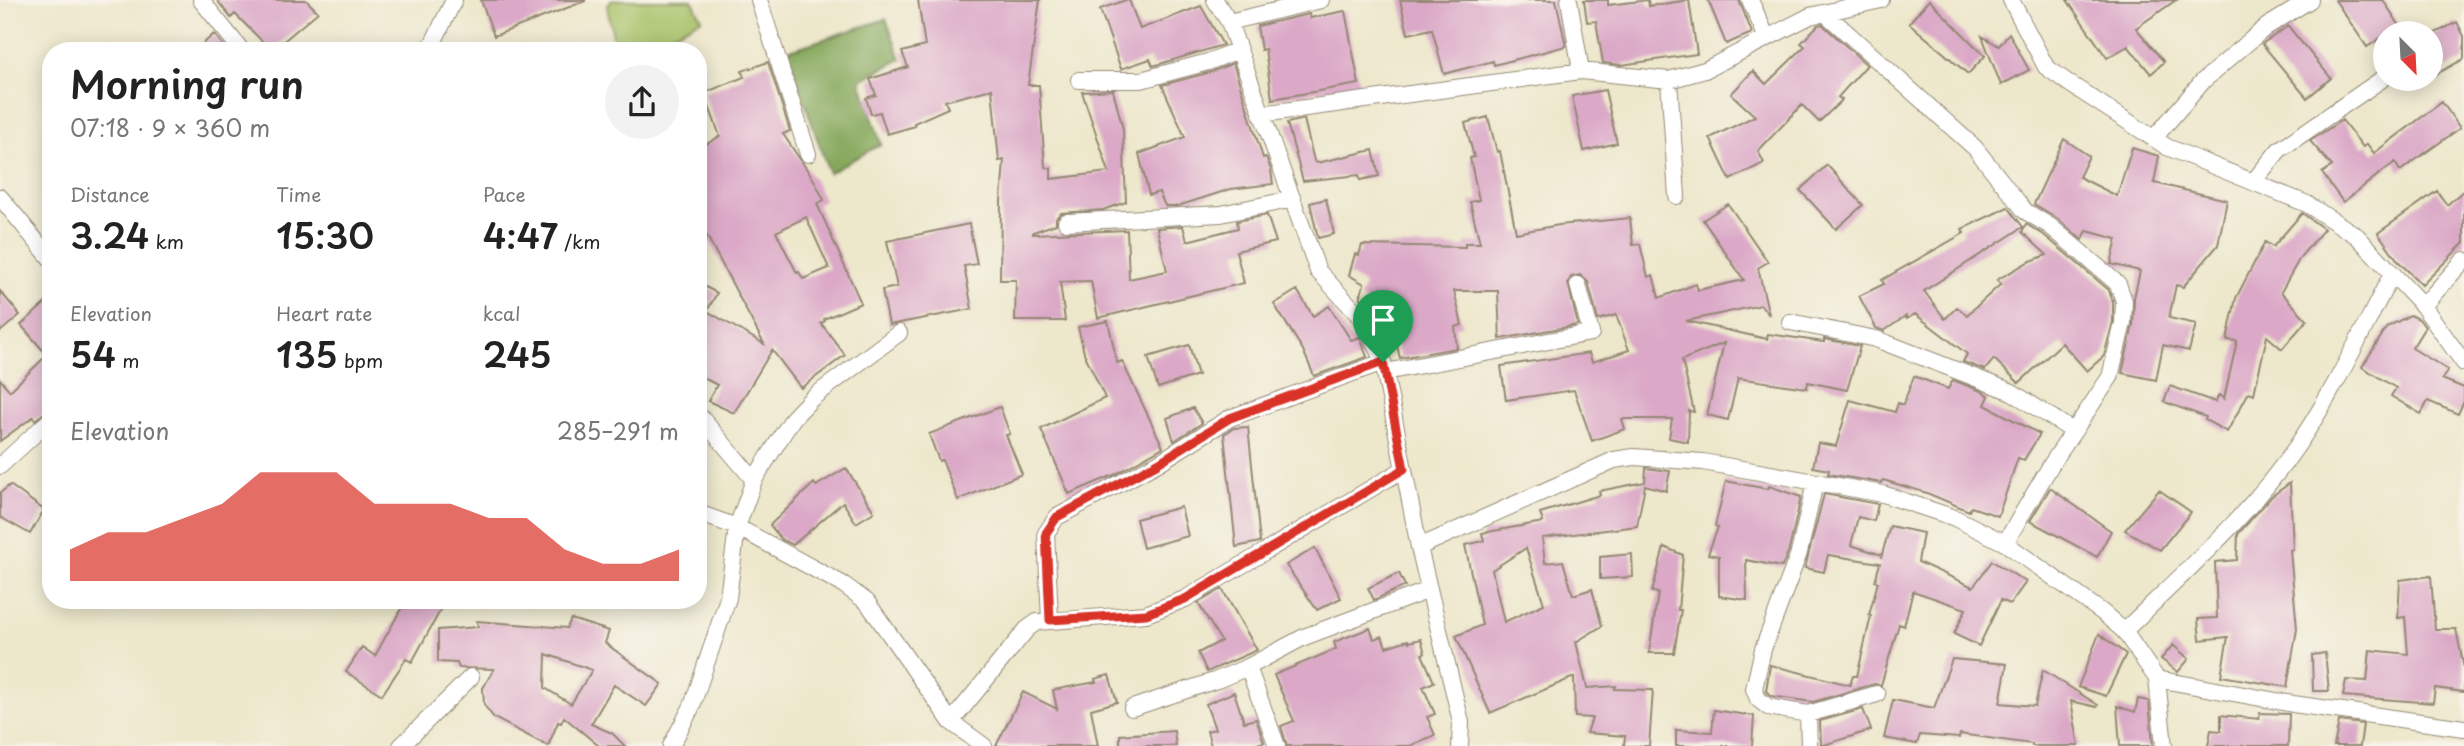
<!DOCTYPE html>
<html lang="en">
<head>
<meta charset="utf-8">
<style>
  :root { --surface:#fff; --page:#f2f2f2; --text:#222; --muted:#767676; --accent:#d93025 }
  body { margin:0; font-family:"Playpen Sans",sans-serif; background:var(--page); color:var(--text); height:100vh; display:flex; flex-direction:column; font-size:26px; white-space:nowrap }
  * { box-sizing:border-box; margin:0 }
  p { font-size:23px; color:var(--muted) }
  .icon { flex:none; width:38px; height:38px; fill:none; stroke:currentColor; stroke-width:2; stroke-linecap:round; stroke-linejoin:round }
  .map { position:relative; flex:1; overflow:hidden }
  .drawer { position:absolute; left:42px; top:42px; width:665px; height:567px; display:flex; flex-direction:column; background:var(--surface); border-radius:28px; box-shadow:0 4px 18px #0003 }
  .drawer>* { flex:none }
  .needle { width:46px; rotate:156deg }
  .controls { position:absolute; left:2373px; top:21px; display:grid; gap:14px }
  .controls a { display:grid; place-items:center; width:70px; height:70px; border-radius:50%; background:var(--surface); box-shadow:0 4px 18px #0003; font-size:35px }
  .pin { position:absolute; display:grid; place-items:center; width:60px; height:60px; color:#fff; margin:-72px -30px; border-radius:50% 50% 50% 0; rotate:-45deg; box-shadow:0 0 7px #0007 }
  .pin .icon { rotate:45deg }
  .round { display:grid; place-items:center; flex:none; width:74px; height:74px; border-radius:37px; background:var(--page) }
  .overview { display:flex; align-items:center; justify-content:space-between; height:119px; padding:0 28px }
  h1 { font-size:38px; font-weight:600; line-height:52px }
  .stats { display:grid; grid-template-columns:repeat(3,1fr); gap:10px; height:119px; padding:7px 28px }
  .stats div { display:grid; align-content:center }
  .stats b { font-size:35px; font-weight:600 }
  .stats small { font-size:19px; font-weight:400 }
  .stats p { font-size:19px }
  .chart { height:196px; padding:14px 28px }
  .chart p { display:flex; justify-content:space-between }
  .chart svg { width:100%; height:126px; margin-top:7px; fill:var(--accent); opacity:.7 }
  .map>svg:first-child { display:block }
  .green { fill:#a7c268; stroke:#717643; stroke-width:2 }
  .forest { fill:#85a85c; stroke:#60693d; stroke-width:2 }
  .building { fill:#dba9c7; fill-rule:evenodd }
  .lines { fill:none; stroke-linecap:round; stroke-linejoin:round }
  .street-casing { stroke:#948874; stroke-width:18 }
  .street { stroke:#fff; stroke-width:16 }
  .route-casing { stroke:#fff; stroke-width:14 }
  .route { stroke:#d93025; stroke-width:9 }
</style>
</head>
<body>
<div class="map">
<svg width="2464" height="746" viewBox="0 0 2464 746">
  <rect width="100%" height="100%" fill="#f7f3e8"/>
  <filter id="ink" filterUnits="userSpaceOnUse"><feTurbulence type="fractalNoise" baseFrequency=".0143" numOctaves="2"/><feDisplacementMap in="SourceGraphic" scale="14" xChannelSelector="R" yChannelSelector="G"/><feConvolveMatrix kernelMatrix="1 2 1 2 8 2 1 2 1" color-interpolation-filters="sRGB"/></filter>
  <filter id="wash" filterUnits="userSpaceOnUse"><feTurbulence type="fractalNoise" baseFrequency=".00686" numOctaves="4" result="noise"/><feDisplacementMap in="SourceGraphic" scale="28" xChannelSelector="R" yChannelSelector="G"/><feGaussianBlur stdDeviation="1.57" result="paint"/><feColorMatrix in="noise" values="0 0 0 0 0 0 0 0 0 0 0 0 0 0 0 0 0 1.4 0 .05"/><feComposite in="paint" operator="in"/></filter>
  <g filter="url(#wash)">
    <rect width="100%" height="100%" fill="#ede7cb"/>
    <!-- green -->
    <path class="green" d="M612,0H692L702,19L640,51H616L607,6Z"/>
    <!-- forest -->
    <path class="forest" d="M886,19L901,59L860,80L881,144L829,173L787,51Z"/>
    <g id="blocks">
      <!-- building -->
      <path class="building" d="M217,0H306L318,12L272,51L235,14L231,18Z
        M481,0H585V1L494,36Z
        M918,0H1040L1028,85H1039L1045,167L1051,168V179L1109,172L1082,92L1113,90L1123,129L1126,202L1103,210L1061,213L1056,218V224L1033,232V234L1127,230L1129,279L1167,271L1157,228L1183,226L1187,241L1238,228L1237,221L1267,215L1276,242L1236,251L1244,283L1098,318L1091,281L1060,282L1065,321H1015L1016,280H1000L1001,201L1004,160L999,161L992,89L945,101L948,108L914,123L915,126L887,134L880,112L871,114L866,98L876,95L870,79L908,67L902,52L925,46Z
        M1126,0H1129L1140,29L1201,6L1223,45L1153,66L1150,59L1121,69L1100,9Z
        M1400,0H1556L1566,46L1494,65L1493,61L1444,74L1432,29L1408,34Z
        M1584,0H1608V5L1648,0L1649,6L1689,0L1697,54L1621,65L1603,63L1596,21L1587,22Z
        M1708,0H1739L1752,33L1726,44Z
        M1929,0L1985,56L1968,74L1909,23Z
        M2067,0H2176L2136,28L2164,62L2151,74L2128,46L2107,58Z
        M2335,0H2383L2400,26L2385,33V35L2367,47Z
        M1345,11L1359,84L1272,99L1265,49L1261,50L1257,26L1309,14L1310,18Z
        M2457,22L2464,36V59L2431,77V35Z
        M1822,24L1867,65L1838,97L1842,100L1819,122L1802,105L1758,151L1764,163L1730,180L1710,138L1755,116L1731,94L1753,71L1766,84L1805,46L1801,43L1818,25Z
        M2288,26L2331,78L2307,98L2262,44Z
        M2009,33L2029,70L2001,85L1982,36L1999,46Z
        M214,34L228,51H195Z
        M768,62L790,131L783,134L814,180L824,200L817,204L861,303L824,319L825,321L821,323L845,355L801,388L772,350L734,413L708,401L717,385L698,375V283L717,293L707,311L764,344L707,236L698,251V149L720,136L704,93L744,77L742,71ZM806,217L829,268L803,279L799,272L797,273L776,232Z
        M1233,63L1263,158L1266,157L1271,170L1273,184L1231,189L1178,206H1165L1159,192L1149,195L1139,154L1185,137L1162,85L1211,72Z
        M1605,90L1617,143L1584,151L1572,96Z
        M2442,102L2460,128L2400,171L2395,162L2343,202L2322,173L2332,166L2310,141L2342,120L2363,147L2367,144L2374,153Z
        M1488,117L1497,152L1500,151L1516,233L1559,225L1630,218L1633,245L1640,244L1648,277L1653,275L1659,298L1696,284L1698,290L1744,280L1703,220L1728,204L1768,262L1758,268L1769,315L1761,305L1686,321L1767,339L1768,334L1824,342V339L1860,346L1847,390L1808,382L1807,388L1738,378L1728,420L1707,415L1724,343L1682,360L1694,412L1689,411L1688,442L1669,438L1672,419H1622L1625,429L1592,441L1574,390L1506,400L1501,366L1589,353L1592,362L1629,350L1616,315L1598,320L1588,282L1580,275L1571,277L1568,283L1578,325L1500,339L1498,291H1454L1462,325L1455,327L1457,348L1400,358L1389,314L1360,298L1364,284L1349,275L1355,254L1359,255L1362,245L1465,247V243H1480L1470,202L1479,200L1470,158L1474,157L1465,123Z
        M1304,119L1314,161L1317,163L1373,150L1379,176L1360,180L1359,175L1303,181L1287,123Z
        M2064,139L2089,156L2079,177L2117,196L2132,148L2159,156L2154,183L2227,200L2218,245L2183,287L2176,285L2169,318L2196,324L2189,351L2163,345L2156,380L2122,373L2133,325L2134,298L2140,271L2111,264L2117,239L2087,231L2082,240L2057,218L2034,204Z
        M1827,165L1863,205L1836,229L1800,190Z
        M2464,190V243L2422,285L2399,262L2378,233L2437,191L2447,205Z
        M1326,199L1334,234L1318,238L1310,203Z
        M2008,207L2023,227L1924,291L1945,319L1957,307L1967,315L2001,284L1997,280L2028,262L2047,255L2022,232L2026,224L2044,235L2109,290L2113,303V322L2104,356L2087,371L2062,343L2019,383L1994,359L1985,370L1963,362L1967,354L1915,314L1907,319L1906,316L1884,331L1876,328L1859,296L1884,284L1882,280L1964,233L1962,229Z
        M2302,213L2324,229L2301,256L2281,292L2307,320L2282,349L2267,336L2254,394L2249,392L2227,432L2205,420L2206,417L2164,402L2170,386L2215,402L2219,395L2224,399L2237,341L2227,340L2236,298L2265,242L2273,247Z
        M969,224L977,264L964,266L972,309L889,325L882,290L897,287L887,241Z
        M1297,290L1313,316L1329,306L1351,340L1360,337L1367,357L1314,376L1303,350L1274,304Z
        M0,291L20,315L0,332Z
        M51,298V408L35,420L33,417L0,441V379L10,391L47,355L21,325Z
        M2410,315L2419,319L2425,327L2412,348L2448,370L2442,379L2464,388V401L2458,414L2428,401L2421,414L2391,396L2396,388L2362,367L2387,327Z
        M1108,321L1117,363L1122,361L1163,447L1114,475L1069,494L1041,429L1105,398L1084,353L1078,327Z
        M1189,345L1198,375L1158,388L1148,357Z
        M1914,376L1948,389L1953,380L1981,391L1989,396L1985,405L2040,434L2024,460L2018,458L1998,516L1971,507L1969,511L1927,493L1883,480L1882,483L1828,474L1829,470L1813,467L1818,443L1836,446L1850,400L1895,412L1898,403L1903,405Z
        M1000,407L1010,434L1006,435L1022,474L958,500L942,460L939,461L929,434Z
        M1193,408L1202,423L1174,441L1167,418Z
        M1248,427L1260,542L1236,547L1224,434L1234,428Z
        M846,468L874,512L856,523L843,502L793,545L782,540L770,525L814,483L816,486Z
        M1646,468L1670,471L1666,491L1645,485L1637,526L1542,538L1545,563L1563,561L1573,595L1592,589L1602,626L1576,642L1587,688L1616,686L1615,689L1653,690L1649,746H1624L1625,736L1587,733L1592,718L1575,717L1574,677L1490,713L1456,636L1482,625L1465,545L1484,541L1482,533L1543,522L1540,513L1600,495L1599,491L1645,482ZM1526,548L1544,604L1504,622L1492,570Z
        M1726,481L1768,489L1769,486L1801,497L1789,550L1782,567L1746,560L1747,600L1719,596V556L1708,554L1718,527L1715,526Z
        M2290,483L2293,549L2290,550L2297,629L2287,687L2221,676L2228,637L2200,640L2198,619L2217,618L2215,562L2237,560L2238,534L2272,496Z
        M10,485L44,510L30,534L0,517V493Z
        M2050,488L2111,531L2097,557L2030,521Z
        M2159,490L2191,512L2160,550L2125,530Z
        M1824,494L1878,504L1874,521L1858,517L1851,545L1882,555L1881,558L1890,526L1923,533L1918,562L1973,587L1992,561L2026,582L2010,604L2001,600L1979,646L1954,634L1966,609L1913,591L1904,626L1899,624L1881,685L1874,684L1813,702L1771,696L1766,691L1770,665L1850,685L1853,676H1857L1871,616L1869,615L1878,582L1875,581L1880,563L1828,555L1824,572L1805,568Z
        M1181,507L1188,536L1143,548L1136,519Z
        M1664,547L1683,555L1678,610H1681L1674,653H1649L1658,593L1652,592Z
        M1315,548L1341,598L1317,610L1286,565Z
        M1632,554L1633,577L1600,579V557Z
        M1399,573L1405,586L1374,600L1368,588Z
        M2431,576L2435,629H2456L2464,668V692L2435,688L2433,703L2343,696L2346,680L2367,681L2370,650L2408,654L2405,617L2398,618L2400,580Z
        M1222,589L1257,650L1207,672L1198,653L1221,641L1198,603Z
        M406,600H446L412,662L406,659L382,695L346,672L362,647L375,656Z
        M571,619L609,631L605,643L662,684L646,706L614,685L591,724L612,733L625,746H599L564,717L561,723L558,722L548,746L494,718L484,705L483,688L494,669L459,668L457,663L438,662V630L478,627L477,621L567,628ZM546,654L592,670L571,704L545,688Z
        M1370,628L1374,639L1382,636L1386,647L1408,640L1409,642L1421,639L1425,653L1422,654L1434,682L1423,687L1435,714L1427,717L1435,735L1410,746H1287L1281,726L1294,721L1274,675L1336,649L1334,642Z
        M2099,634L2126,654L2106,696L2078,687Z
        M2173,645L2189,659L2178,672L2161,659Z
        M2325,653L2329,691H2313L2312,655Z
        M1952,659L2007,664L2000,703L2035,706L2043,670L2098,705L2097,707L2071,701L2079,746H2032V744L1960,734L1959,738L1920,735L1917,744L1884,738L1893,700L1934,708Z
        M1109,675L1117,702L1091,709L1098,746H996L1023,692L1057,709L1053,690L1096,682L1095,679Z
        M1234,692L1244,722L1256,719L1264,742L1250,746H1211L1207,731L1215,729L1206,704Z
        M2138,699L2149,701L2153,746H2120L2117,706L2135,712Z
        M1863,709L1871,730L1821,746L1820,721Z
        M1714,710L1754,716L1752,746H1676V730L1712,732Z
        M2260,713L2289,714L2288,746H2208L2211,730L2221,731V715L2259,719Z
        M2339,721L2363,724L2360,746H2334Z
        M1174,731L1176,746H1120V735Z"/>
    </g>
  </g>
  <g filter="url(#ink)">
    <use href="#blocks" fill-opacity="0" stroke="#948874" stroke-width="2"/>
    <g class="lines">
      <!-- street casing -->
      <g class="street-casing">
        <path id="street" d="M201,0L242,51
          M759,0L808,154
          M1215,0L1229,22L1318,271L1366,323L1383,362L1419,547L1461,722L1460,746
          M1569,0L1581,71
          M1750,0L1767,38
          M2011,0L2046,67L2070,84L2167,147L2307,204L2357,236L2423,306L2464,363
          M1825,13L1975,148L2025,211L2050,226L2118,284L2124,301L2123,323L2110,377L2051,465L2005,543
          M1229,22L1321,0
          M429,51L454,0
          M1079,80H1141L1208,62L1238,50
          M1669,80L1677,196
          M1261,114L1581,71L1669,80L1705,70L1810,16L1881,0
          M2154,138L2204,80L2266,27L2310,0
          M2253,182L2279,150L2385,77
          M0,197L51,259
          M1066,222L1221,214L1293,199
          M2423,306L2464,260
          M1790,322L1876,339L2012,392L2073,431
          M1385,372L1591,333L1578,285
          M698,414L754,480
          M0,466L51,419
          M1815,483L1799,553L1763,649L1754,689L1758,699L1768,707L1808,714L1877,694
          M698,513L737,527L844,585L867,602L951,722L984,746
          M1419,547L1614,460L1634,457L1703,462L1883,494L1955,518L2005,543L2102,612L2124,631L2157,679L2293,704L2464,728
          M1050,620L1046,533L1057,517L1158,463L1230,418L1383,362
          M2124,631C2185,572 2251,514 2299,443C2335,390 2362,331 2392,274
          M1248,667L1277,746
          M2157,679L2164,746
          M1132,708L1217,680L1248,667L1304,637L1429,590
          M1808,714L1809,746
          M951,722L1027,629L1037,622L1146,614L1185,599L1404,469
          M401,746L471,677
          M671,746L692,706L728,598L737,527L754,480L793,418L812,398L899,333"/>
      </g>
      <!-- street -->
      <use href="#street" class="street"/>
    </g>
  </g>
  <g class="lines" filter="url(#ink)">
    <!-- route casing -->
    <g class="route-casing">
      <path id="route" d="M1383,362L1404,469L1185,599L1146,614L1050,620L1046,533L1057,517L1158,463L1230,418Z"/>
    </g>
    <!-- route -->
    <use href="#route" class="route"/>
  </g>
</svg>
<div class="controls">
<a><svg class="needle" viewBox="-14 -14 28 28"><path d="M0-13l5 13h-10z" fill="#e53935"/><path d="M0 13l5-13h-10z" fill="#767676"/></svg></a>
</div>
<div class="pin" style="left:1383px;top:362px;background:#1e9e55"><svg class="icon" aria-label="arrive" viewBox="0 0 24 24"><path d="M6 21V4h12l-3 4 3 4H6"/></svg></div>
<section class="drawer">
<div class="overview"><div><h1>Morning run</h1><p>07:18 · 9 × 360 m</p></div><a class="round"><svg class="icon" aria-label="share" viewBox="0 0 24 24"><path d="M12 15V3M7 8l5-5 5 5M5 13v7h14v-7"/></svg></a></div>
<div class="stats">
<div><p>Distance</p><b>3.24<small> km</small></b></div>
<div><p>Time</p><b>15:30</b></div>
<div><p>Pace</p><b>4:47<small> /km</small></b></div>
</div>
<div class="stats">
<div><p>Elevation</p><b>54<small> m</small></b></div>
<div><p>Heart rate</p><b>135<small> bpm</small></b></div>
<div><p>kcal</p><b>245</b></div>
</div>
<div class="chart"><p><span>Elevation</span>285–291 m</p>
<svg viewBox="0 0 160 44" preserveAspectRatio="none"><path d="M0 44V33L10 27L20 27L30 22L40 17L50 6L60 6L70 6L80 17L90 17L100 17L110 22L120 22L130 33L140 38L150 38L160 33V44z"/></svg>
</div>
</section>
</div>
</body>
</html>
